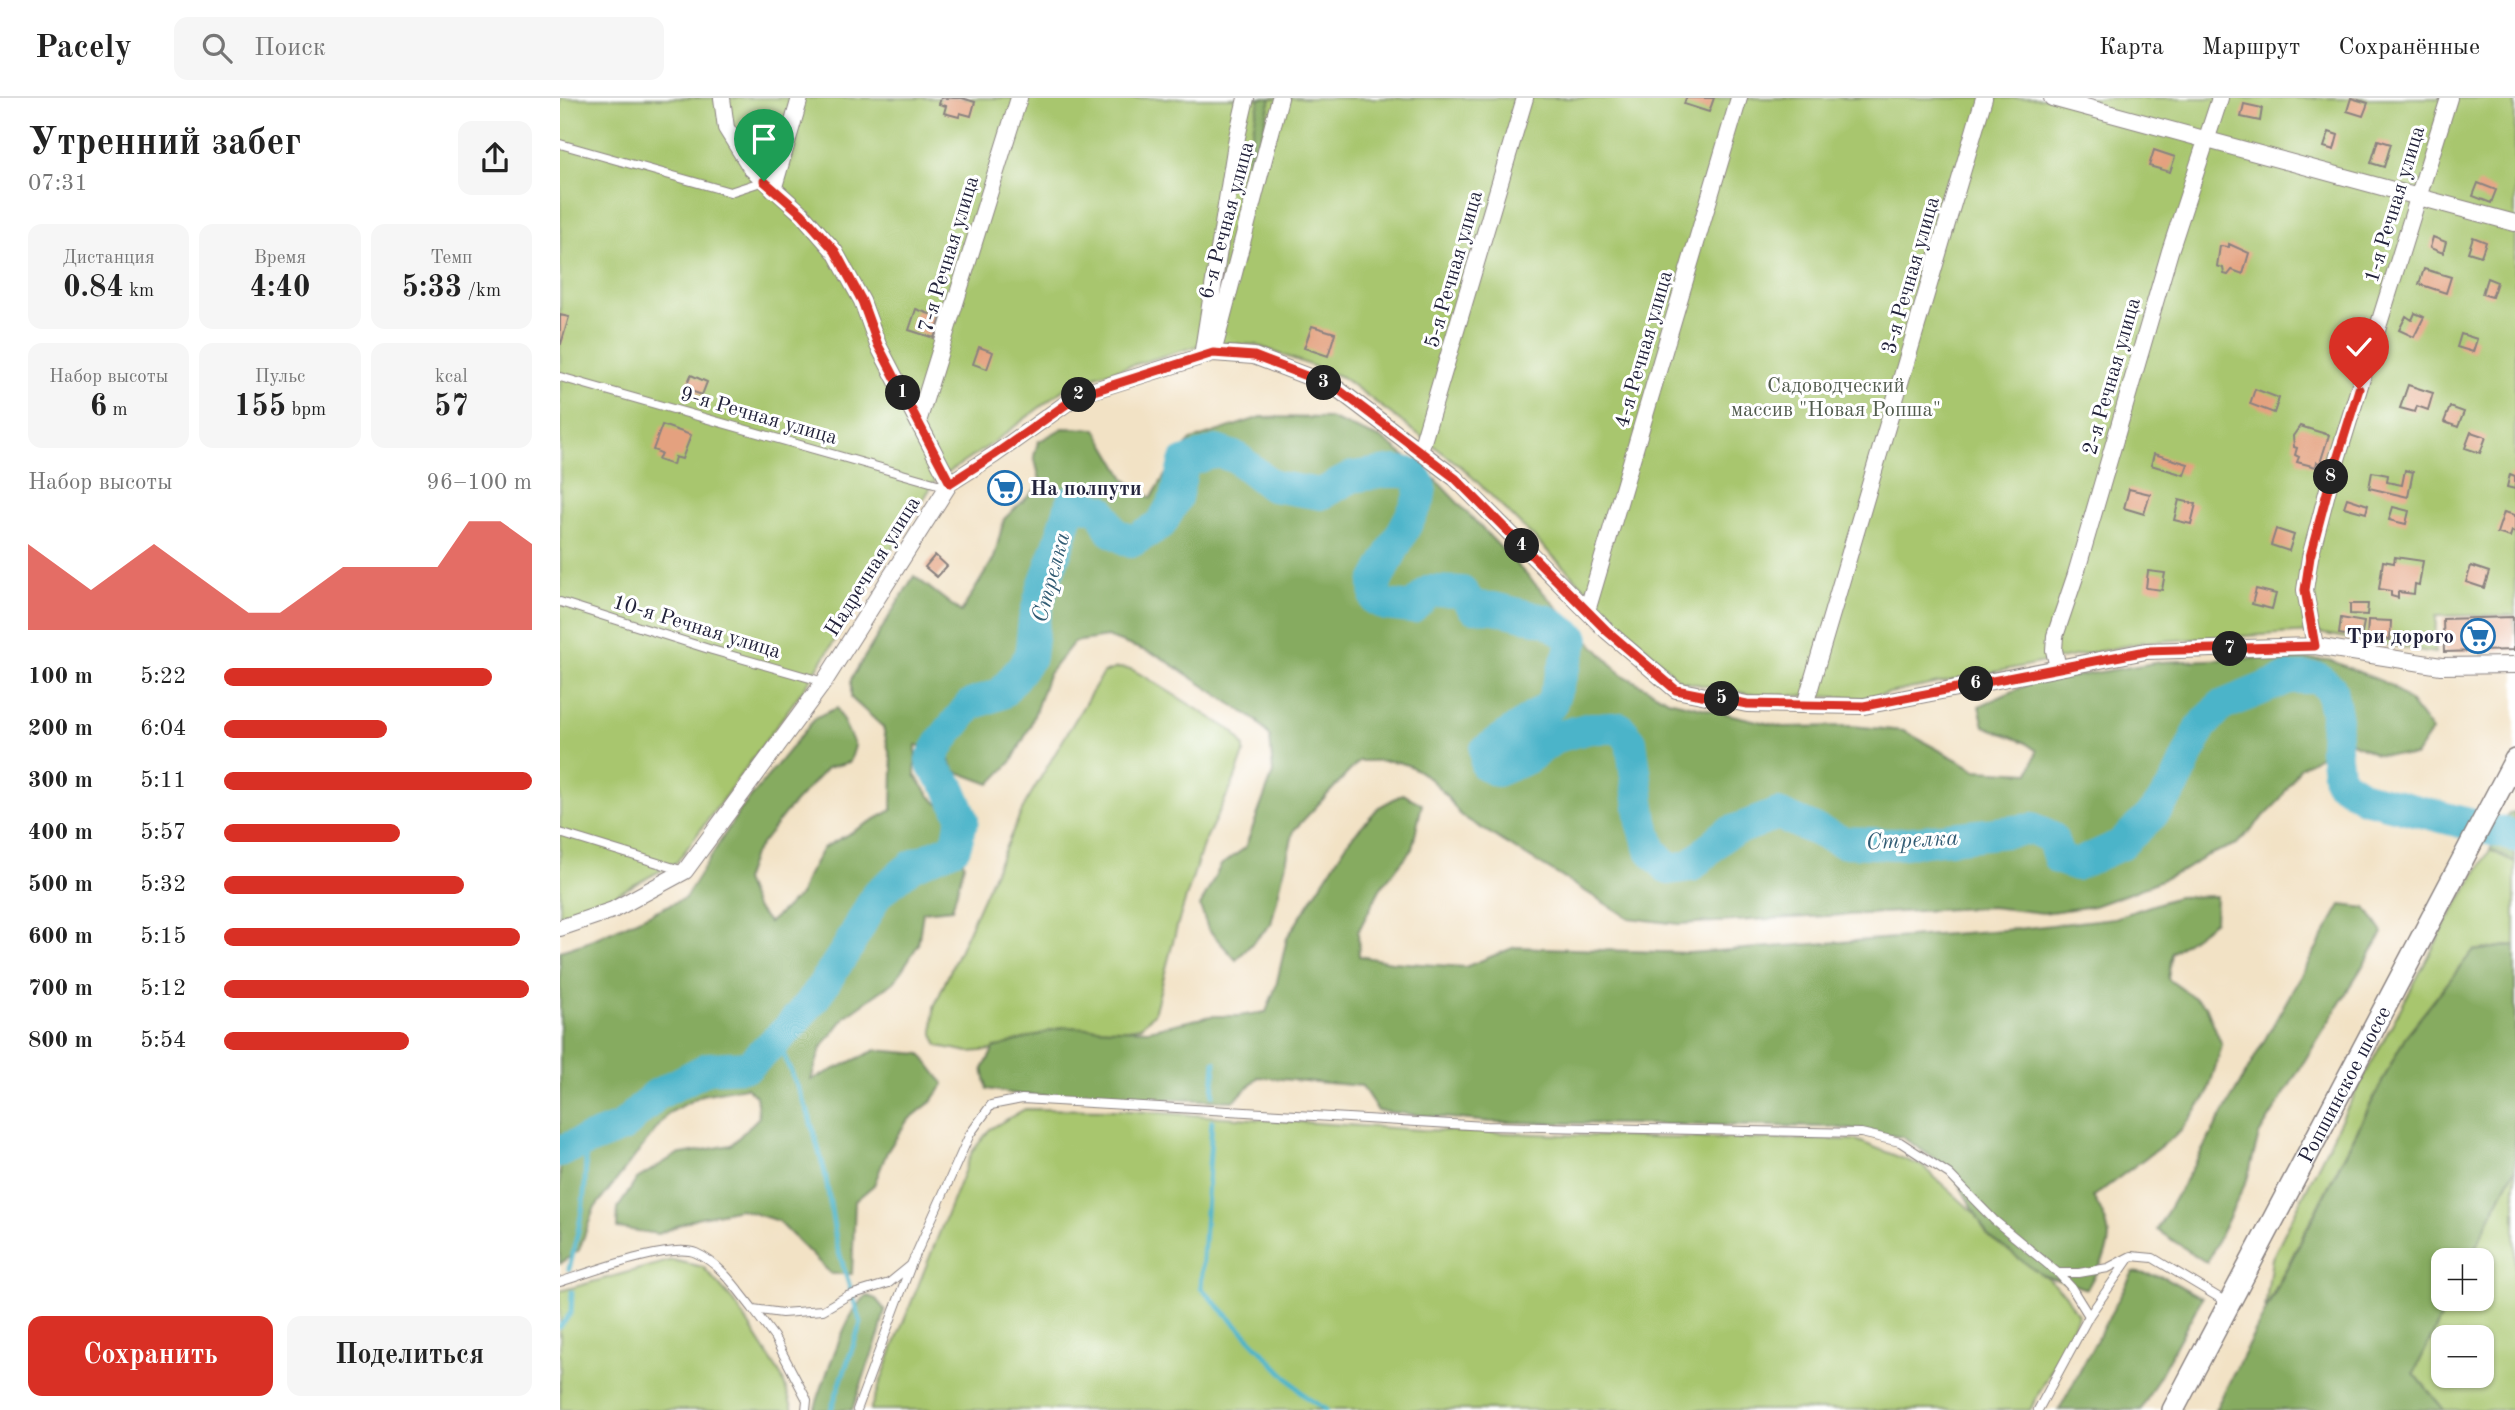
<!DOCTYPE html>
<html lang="ru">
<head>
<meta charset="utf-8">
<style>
  :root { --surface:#fff; --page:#f6f6f6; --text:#222; --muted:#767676; --line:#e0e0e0; --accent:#d93025 }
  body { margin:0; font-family:"Old Standard TT",serif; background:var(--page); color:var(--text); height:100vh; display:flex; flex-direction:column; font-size:26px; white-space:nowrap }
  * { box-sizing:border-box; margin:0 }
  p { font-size:23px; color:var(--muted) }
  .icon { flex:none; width:38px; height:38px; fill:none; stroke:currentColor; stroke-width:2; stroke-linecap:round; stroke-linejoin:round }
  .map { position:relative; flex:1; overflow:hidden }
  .drawer { display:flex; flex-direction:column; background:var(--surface); width:560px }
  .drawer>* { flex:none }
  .fabs { position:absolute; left:1871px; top:1150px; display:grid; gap:14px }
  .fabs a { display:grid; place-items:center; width:63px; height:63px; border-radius:14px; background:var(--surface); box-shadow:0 2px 5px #0004; font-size:35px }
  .pin { position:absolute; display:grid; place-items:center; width:60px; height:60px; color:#fff; margin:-72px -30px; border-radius:50% 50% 50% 0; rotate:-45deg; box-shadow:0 0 7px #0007 }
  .pin .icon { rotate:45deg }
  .km { position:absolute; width:35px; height:35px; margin:-18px; border-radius:50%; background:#222; color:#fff; font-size:19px; line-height:35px; text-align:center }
  .round { display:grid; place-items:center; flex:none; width:74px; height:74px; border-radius:14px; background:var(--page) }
  .overview { display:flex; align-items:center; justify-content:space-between; height:119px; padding:0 28px }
  h1 { font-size:38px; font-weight:700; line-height:52px }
  .figures { display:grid; grid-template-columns:repeat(3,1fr); gap:10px; height:119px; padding:7px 28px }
  .figures div { display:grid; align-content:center; border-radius:14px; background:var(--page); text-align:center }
  .figures b { font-size:30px; font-weight:700 }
  .figures small { font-size:19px; font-weight:400 }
  .figures p { font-size:19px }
  .chart { height:196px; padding:14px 28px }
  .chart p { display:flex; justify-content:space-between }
  .chart svg { width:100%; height:126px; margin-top:7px; fill:var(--accent); opacity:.7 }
  .primary-button { display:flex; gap:14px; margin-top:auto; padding:14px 28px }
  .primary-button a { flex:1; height:80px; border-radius:14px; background:var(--accent); color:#fff; font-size:28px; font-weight:700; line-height:80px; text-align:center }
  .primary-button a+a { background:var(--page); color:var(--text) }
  ul { padding:0 28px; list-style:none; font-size:23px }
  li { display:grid; grid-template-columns:112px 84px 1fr; align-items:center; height:52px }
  li i { height:18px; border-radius:9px; background:var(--accent) }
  header { display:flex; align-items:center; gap:42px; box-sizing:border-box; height:98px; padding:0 35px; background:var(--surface); border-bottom:2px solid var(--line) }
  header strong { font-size:33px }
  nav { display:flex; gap:38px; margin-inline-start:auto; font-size:24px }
  .search { width:490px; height:63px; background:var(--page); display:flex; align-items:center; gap:18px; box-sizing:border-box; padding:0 24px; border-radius:14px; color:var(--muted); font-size:26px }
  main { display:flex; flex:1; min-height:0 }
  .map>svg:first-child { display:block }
  .green { fill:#a8c66e; stroke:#657454; stroke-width:2; fill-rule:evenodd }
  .forest { fill:#86ab61; stroke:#54664e; stroke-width:2 }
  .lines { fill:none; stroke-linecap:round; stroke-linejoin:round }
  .stream { stroke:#4bb4c9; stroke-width:5 }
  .river { stroke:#4bb4c9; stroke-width:32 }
  .building { fill:#e4a17f }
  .service-casing { stroke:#8a8280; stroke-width:10 }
  .minor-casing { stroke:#8a8280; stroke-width:18 }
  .secondary-casing { stroke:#8a8280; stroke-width:24 }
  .service { stroke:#fff; stroke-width:8 }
  .minor { stroke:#fff; stroke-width:16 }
  .secondary { stroke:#fff; stroke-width:21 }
  .route-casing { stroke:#fff; stroke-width:14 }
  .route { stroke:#d93025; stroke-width:9 }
  .labels { text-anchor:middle; stroke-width:6; stroke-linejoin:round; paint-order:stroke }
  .street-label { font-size:21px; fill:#22223b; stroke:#fff }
  .park-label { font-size:21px; fill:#515b4d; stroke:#fff }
  .poi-label { font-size:21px; font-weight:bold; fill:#22223b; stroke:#fff; text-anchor:start }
  .water-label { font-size:23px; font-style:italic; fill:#325c74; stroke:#fff }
</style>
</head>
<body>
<header>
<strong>Pacely</strong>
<div class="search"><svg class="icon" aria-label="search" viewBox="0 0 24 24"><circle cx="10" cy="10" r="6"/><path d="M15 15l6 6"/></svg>Поиск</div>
<nav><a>Карта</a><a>Маршрут</a><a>Сохранённые</a></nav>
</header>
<main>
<section class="drawer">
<div class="overview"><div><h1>Утренний забег</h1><p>07:31</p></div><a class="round"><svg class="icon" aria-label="share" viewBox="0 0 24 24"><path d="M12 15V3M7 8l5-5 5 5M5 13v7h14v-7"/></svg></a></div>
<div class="figures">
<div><p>Дистанция</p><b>0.84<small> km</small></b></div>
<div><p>Время</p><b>4:40</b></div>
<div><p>Темп</p><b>5:33<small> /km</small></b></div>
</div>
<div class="figures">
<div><p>Набор высоты</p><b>6<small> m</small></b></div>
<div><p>Пульс</p><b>155<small> bpm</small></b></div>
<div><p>kcal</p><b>57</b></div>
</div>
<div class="chart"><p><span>Набор высоты</span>96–100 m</p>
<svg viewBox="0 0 160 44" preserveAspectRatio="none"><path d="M0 44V14L10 22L20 30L30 22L40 14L50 22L60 30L70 38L80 38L90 30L100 22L110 22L120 22L130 22L140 6L150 6L160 14V44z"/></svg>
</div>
<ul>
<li><b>100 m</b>5:22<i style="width:87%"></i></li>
<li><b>200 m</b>6:04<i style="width:53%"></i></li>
<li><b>300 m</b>5:11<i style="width:100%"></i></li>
<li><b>400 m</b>5:57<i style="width:57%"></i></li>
<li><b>500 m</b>5:32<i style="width:78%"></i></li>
<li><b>600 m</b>5:15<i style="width:96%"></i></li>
<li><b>700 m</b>5:12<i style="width:99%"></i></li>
<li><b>800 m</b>5:54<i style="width:60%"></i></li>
</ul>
<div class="primary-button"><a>Сохранить</a><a>Поделиться</a></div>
</section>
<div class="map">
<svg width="1955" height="1312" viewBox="0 0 1955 1312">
  <rect width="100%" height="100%" fill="#fff"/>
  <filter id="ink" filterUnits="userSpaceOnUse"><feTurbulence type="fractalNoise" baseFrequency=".0143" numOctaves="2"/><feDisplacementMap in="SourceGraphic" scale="14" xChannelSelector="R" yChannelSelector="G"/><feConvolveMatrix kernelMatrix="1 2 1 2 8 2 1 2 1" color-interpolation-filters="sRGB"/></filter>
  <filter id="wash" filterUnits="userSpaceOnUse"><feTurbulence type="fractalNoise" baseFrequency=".00686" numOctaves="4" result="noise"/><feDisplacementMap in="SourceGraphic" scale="28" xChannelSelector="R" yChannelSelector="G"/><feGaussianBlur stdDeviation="1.57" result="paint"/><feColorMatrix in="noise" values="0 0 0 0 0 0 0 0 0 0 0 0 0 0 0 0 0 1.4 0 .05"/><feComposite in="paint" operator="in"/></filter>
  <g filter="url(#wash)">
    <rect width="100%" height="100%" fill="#f2e2c5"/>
    <!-- green -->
    <path class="green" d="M0,0H1955V536L1954,517L1876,518L1875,555L1752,534L1585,544L1304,600L1189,596L1120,583L903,370L782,279L696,247L651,244L512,285L430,347L375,383L250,582L117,764L44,803L0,817Z
      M557,570L571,571L587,580L674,634L684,649V655L674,683L643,747L618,825L594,916L580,929L446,951L409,954L378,948L373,936L374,909L465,706L543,575Z
      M1930,752L1955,764V847L1913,853L1845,939L1705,1211L1712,1160L1783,1018L1888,822Z
      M465,1011L558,1012L861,1032L1093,1040L1296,1042L1362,1068L1505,1196L1518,1217L1509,1239L1470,1312H310L339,1235L412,1054L430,1031Z
      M1955,1070V1312H1884L1854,1275L1890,1201L1922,1200V1162H1909ZM1883,1239H1922V1278H1883Z
      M112,1162L143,1169L175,1205L222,1279L233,1312H0V1193Z"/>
    <!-- forest -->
    <path class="forest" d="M700,0H711L656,226L696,16Z
      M701,319L769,320L824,342L876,382L1061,576L1108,602L1223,629L1292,628L1344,633L1416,672L1469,675L1477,653L1464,644L1424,628L1419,608L1469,586L1600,564L1695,560L1770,562L1831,587L1851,605L1872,633L1855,658L1816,656L1786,642L1740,670L1719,703L1677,746L1646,758L1626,771L1578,792L1534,808L1483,815L1431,809L1119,826L1069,820L900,717C886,695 865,671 838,664C826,662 811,663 799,663L734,732L711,826L676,862L648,831L640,808L661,767L685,750L713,675L710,639L697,623L599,558L547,539L514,544L488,577L470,629L452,663L430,686L395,673L384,653L356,647L355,677L370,698L393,719L404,767L392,811L363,814L358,847L335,883L286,918L261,950L251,982L316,952L361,956L384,986L372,1003L347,1023L327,1054L314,1087L295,1103L292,1176H271L218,1123L180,1111L136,1120L98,1136L57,1130L58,1110L77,1081L116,1057L171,1047L199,1019L196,998L186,989L142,997L109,1015L34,1111L19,1152L0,1166V853L25,845L125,800L178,715L256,619L277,610L295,648L290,664L267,670L225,715L193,757L184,783L195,809L209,825L240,797L245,782L263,750L332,712L333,670L323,629L291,600V581L354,478L401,514L434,460L444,421L481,386L474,358L478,344L503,330L536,331L566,382L591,400L618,356L631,342Z
      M843,696L862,706L852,751L820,791L798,834L799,858L832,864L905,869L955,849L1129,855L1457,831L1554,820L1617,799L1656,798L1655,823L1612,855L1608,881L1646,908L1662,947L1647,997L1620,1034L1533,1099C1560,1142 1549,1150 1527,1191L1482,1177L1428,1138L1391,1072L1342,1039L1272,1029L930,1024L818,1013L802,988L698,979L674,1003L461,997L427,991L423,971L434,950L503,929L588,932L651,918H678L706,914L716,888L727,840L790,741L819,709Z
      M1955,714V764L1930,752L1949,715Z
      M1781,807L1806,810L1823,835L1699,1037L1687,1082L1647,1165L1597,1132Z
      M1955,847V1070L1909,1162H1883V1200L1890,1201L1854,1275L1884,1312H1655L1845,939L1913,853Z
      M1573,1174L1604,1179L1642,1200L1581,1312H1499Z
      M308,1198L316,1201L325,1212L320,1234L292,1312H254C262,1290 288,1205 308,1198Z"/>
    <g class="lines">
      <!-- stream -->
      <path class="stream" d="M217,941L248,1014L265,1075L277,1148L301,1225L271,1312
        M653,997L655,964
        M652,1023L641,1190L746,1299L766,1312
        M9,1171C21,1124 28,1093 25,1045
        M0,1229L11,1215L12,1194"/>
      <!-- river -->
      <path class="river" d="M0,1053L62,1029L96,997L148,970L188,968L229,930L255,899L288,849L317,796L352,768L395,749L403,721L390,690L373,669L371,662L382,642L410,607L442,595L470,559L474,522L483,488L498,448L512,403L541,412L551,433L571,444L601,426L616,400L624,365L656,353L677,360L712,388L761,396L792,379L835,373L854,376L861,389L859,402L815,486L816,502L826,507L852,510L870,493L902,494L913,509L934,510L988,523L1014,541L991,607L925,653L926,667L937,673L968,660L996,639L1030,630H1060L1071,643L1082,724L1091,752L1109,771L1131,768L1165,736L1218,716L1283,744L1335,746L1473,731L1492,740L1499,761L1516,767L1560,747L1593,716L1614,688L1641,629L1661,608L1729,580H1758L1771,591L1776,616L1775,652L1779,683L1804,699L1955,738"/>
    </g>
    <g id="blocks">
      <!-- building -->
      <path class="building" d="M381,0H402L415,4L411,18L400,15L399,19L384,15L386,8L379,6Z
        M1126,0H1154L1149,14L1124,6Z
        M1791,0L1808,5L1803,18L1787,13Z
        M1684,6L1702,10L1700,23L1681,19Z
        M1769,34L1778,37L1774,52L1764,49Z
        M1818,42L1831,46L1824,69L1811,65Z
        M1594,52L1615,59L1610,74L1589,68Z
        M1918,85L1936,92L1931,105L1913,98Z
        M1873,139L1886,144L1883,155L1870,150Z
        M1913,139L1926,144L1921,158L1908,154Z
        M1669,146L1689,155L1683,176L1672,172L1668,177L1664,176L1663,170L1657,168L1660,148L1669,149Z
        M1864,171L1891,179L1886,195L1859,186Z
        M1927,180L1937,184L1932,199L1922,196Z
        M356,211L381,220L374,240L349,232Z
        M1855,215L1864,219L1854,239L1839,232L1846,218L1852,222Z
        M0,217L9,219L1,246H0Z
        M752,228L775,235L768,258L744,250Z
        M1901,236L1917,241L1913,254L1897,249Z
        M419,249L433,254L427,271L413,266Z
        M131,277L147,284L142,297L125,291Z
        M1848,287L1873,295L1868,312L1857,308L1855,314L1840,310Z
        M1695,291L1719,300L1714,315L1690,306Z
        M1890,309L1904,314L1898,329L1884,324Z
        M102,327L131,337L122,361L115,359L113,367L98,362L101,355L93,352Z
        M1740,328L1769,337L1760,365L1757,364L1756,369L1737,364L1739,359L1735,357L1737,350L1734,349L1733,338Z
        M1911,334L1926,339L1920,355L1905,350Z
        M1594,356L1628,366L1624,377L1591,367Z
        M1845,372L1853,374L1848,399L1809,390L1812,374L1828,377L1827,384L1842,387Z
        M446,376L460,390L445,403L432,390Z
        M1950,376L1955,378V391L1947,389Z
        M1569,391L1590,396L1584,416L1564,410Z
        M1787,400L1808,407L1806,415L1784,409Z
        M1619,402L1636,406L1631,426L1614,422Z
        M1833,409L1849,413L1846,426L1829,422Z
        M1944,414L1955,417V435L1952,433L1950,439L1937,435Z
        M1716,431L1734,437L1729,453L1711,447Z
        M375,457L387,468L377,479L365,469Z
        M1835,459L1863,463L1859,487L1855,486L1854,496L1838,494V500L1831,498V493L1819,491L1823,463L1834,465Z
        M1911,468L1929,474L1924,490L1906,484Z
        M1588,473L1605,475L1602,492L1586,490Z
        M1696,491L1716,496L1712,511L1692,506Z
        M1790,506H1808L1807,517L1790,516Z
        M1953,519L1954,552L1884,554L1883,521Z
        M1781,520L1804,524L1801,540L1779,536Z
        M1808,522L1831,523L1830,542L1807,540Z"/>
    </g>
  </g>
  <g filter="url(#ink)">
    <use href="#blocks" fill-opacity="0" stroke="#8a8280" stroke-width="2"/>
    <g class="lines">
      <!-- service casing -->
      <g class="service-casing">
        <path id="service" d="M0,46L170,94L204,83
          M0,279L388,389
          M0,504L152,552L264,584
          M0,735L124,773
          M1498,1175H1519L1548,1170L1571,1158L1593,1160L1668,1205
          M0,1184C28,1175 111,1144 136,1155C161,1166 177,1191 193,1211L222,1215L263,1212L287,1198L329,1185L351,1167
          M193,1211L214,1239L247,1302L246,1312
          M297,1312L351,1167L410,1036L431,1007L462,1001L926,1028L1301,1035L1340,1044L1389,1076L1434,1122L1498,1175L1511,1189L1529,1218
          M1478,1312L1529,1218L1570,1159"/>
      </g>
      <!-- minor casing -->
      <g class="minor-casing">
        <path id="minor" d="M162,0L166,30L191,70L242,116L275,154L302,203L318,247L390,385
          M1492,0L1955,125
          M213,92L240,0
          M653,255L720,0
          M642,258L677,39L686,0
          M358,324L459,0
          M860,354L965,0
          M1027,513L1179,0
          M1755,548L1745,492L1750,459L1769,387L1889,0
          M1498,570L1494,552L1495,538L1515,479L1610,153L1660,0
          M1245,607L1424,0
          M0,830L53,812L125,773L264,584L390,385L434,357L518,297L653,255L694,258L775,289L895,380L1047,533L1116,592L1187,606L1304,608L1586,553L1755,548L1881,568L1955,567"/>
      </g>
      <!-- secondary casing -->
      <g class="secondary-casing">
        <g id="secondary">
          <path id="s1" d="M1613,1312L1955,662"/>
        </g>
      </g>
      <!-- service -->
      <use href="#service" class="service"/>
      <!-- minor -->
      <use href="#minor" class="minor"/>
      <!-- secondary -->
      <use href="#secondary" class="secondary"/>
    </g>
  </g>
  <g class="lines" filter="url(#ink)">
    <!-- route casing -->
    <g class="route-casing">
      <path id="route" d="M204,83L242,116L275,153L302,203L318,247L390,385L434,357L518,298L653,255L694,258L775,289L895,380L1047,533L1116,592L1187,606L1304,608L1586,553L1755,548L1745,492L1750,459L1769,387L1799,291"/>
    </g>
    <!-- route -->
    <use href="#route" class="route"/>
  </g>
  <!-- icons -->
  <defs>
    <g id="supermarket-ring" transform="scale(1.75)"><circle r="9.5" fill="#fff" stroke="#1f6fb2" stroke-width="1.5"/><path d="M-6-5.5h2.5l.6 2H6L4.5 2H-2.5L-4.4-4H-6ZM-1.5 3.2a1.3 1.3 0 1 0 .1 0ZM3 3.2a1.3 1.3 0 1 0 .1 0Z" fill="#1f6fb2"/></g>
  </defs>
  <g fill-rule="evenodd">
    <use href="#supermarket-ring" x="445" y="390"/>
    <use href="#supermarket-ring" x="1918" y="538"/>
  </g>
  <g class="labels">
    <!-- street labels -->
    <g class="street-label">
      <text transform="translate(1834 106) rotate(-73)" y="7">1-я Речная улица</text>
      <text transform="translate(666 122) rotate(-75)" y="7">6-я Речная улица</text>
      <text transform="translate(388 156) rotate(-73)" y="7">7-я Речная улица</text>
      <text transform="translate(893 171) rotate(-74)" y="7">5-я Речная улица</text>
      <text transform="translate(1350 177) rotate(-74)" y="7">3-я Речная улица</text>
      <text transform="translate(1083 251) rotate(-74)" y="7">4-я Речная улица</text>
      <text transform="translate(1551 278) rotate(-74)" y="7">2-я Речная улица</text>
      <text transform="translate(199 317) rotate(16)" y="7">9-я Речная улица</text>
      <text transform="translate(312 468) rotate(-58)" y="7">Надречная улица</text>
      <text transform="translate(137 528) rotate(17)" y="7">10-я Речная улица</text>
      <text dy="7" stroke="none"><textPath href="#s1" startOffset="368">Ропшинское шоссе</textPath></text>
    </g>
    <!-- park labels -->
    <g class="park-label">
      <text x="1276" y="294">Садоводческий<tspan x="1276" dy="24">массив "Новая Ропша"</tspan></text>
    </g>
    <!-- poi labels -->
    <g class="poi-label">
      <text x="470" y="397">На полпути</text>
      <text x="1894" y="545" text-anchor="end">Три дорого</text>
    </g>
    <!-- water labels -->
    <g class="water-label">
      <text transform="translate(490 479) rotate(-75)" y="8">Стрелка</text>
      <text transform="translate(1352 741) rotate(-3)" y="8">Стрелка</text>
    </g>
  </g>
</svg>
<div class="fabs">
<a>+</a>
<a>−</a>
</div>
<div class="pin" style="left:204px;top:83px;background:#1e9e55"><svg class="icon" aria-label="arrive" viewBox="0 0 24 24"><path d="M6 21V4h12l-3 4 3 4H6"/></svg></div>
<div class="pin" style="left:1799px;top:291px;background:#d93025"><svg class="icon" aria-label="check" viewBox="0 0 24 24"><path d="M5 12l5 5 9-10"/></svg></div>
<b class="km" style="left:343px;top:295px">1</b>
<b class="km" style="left:519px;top:297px">2</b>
<b class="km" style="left:764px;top:285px">3</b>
<b class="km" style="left:962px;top:448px">4</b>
<b class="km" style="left:1162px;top:601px">5</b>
<b class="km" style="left:1416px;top:586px">6</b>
<b class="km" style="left:1670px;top:551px">7</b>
<b class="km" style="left:1771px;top:379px">8</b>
</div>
</main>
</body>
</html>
